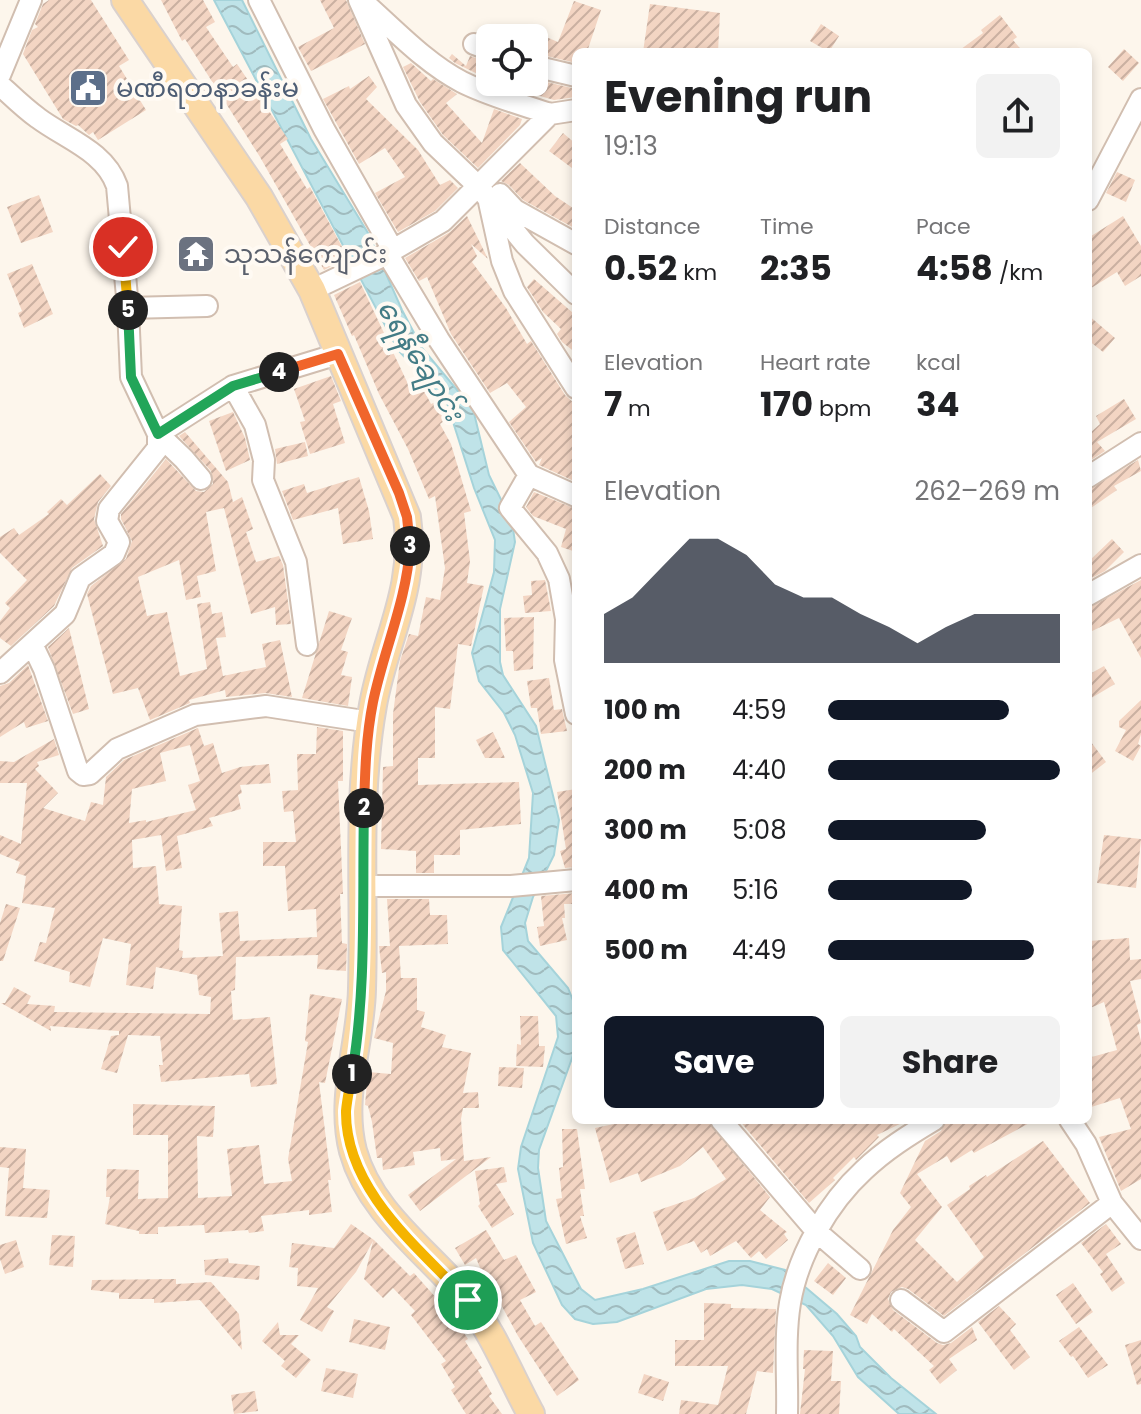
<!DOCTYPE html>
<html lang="en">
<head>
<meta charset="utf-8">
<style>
  :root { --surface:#fff; --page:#f2f2f2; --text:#202124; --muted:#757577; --accent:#111827 }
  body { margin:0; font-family:Poppins,"Noto Sans Myanmar",sans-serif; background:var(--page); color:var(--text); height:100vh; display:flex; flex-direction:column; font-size:30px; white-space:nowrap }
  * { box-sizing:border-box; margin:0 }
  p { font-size:26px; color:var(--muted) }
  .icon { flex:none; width:44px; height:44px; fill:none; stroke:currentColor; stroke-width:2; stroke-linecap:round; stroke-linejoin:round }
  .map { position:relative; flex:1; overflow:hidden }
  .panel { position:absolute; left:572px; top:48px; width:520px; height:1076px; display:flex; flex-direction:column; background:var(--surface); border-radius:12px; box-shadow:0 4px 12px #0003 }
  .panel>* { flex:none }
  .fabs { position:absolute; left:476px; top:24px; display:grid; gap:16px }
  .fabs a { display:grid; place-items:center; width:72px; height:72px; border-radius:12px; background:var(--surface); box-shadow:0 4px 12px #0003; font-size:40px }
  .pin { position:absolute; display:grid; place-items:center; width:68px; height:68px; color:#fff; margin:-34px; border:4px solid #fff; border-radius:50%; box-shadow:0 2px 8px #0007 }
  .km { position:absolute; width:40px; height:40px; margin:-20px; border-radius:50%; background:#222; color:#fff; font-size:22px; line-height:40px; text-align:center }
  .round { display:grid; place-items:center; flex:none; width:84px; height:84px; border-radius:12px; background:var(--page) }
  .overview { display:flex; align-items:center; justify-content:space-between; height:136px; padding:0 32px }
  h1 { font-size:44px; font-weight:700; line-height:60px }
  .metrics { display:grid; grid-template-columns:repeat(3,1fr); gap:12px; height:136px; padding:8px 32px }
  .metrics div { display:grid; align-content:center }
  .metrics b { font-size:34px; font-weight:700 }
  .metrics small { font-size:22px; font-weight:400 }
  .metrics p { font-size:22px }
  .chart { height:224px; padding:16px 32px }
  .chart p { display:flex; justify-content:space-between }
  .chart svg { width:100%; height:144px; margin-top:8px; fill:var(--accent); opacity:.7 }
  .primary-button { display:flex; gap:16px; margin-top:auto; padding:16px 32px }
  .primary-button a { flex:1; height:92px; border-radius:12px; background:var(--accent); color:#fff; font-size:32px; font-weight:700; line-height:92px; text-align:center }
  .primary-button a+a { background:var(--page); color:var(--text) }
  ul { padding:0 32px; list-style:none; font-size:26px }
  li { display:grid; grid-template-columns:128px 96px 1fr; align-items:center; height:60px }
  li i { height:20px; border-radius:10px; background:var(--accent) }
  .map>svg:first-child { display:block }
  .water { fill:url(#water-waves); stroke:#a5d3da; stroke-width:2 }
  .building { fill:url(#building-hatch); fill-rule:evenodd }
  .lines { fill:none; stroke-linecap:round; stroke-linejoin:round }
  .minor-casing { stroke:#d1beb0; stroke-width:24 }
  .major-casing { stroke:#dad1cd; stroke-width:30 }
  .minor { stroke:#fff; stroke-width:20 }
  .major { stroke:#fbd9a5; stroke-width:26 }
  .split-1-casing { stroke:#fff; stroke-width:16 }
  .split-2-casing { stroke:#fff; stroke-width:16 }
  .split-3-casing { stroke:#fff; stroke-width:16 }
  .split-4-casing { stroke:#fff; stroke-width:16 }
  .split-5-casing { stroke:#fff; stroke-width:16 }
  .split-6-casing { stroke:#fff; stroke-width:16 }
  .split-1 { stroke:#f5b400; stroke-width:10 }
  .split-2 { stroke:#22a559; stroke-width:10 }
  .split-3 { stroke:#f0652b; stroke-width:10 }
  .split-4 { stroke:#f0652b; stroke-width:10 }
  .split-5 { stroke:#22a559; stroke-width:10 }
  .split-6 { stroke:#f5b400; stroke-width:10 }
  .labels { text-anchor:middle; stroke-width:8; stroke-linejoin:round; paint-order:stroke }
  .service-label { font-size:26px; fill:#4e5e75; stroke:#fffaf3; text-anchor:start }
  .worship-label { font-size:26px; fill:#5b616d; stroke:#fffaf3; text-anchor:start }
  .water-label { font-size:28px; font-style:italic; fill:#437c86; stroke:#fffaf3 }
</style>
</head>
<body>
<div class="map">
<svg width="1141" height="1414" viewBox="0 0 1141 1414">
  <defs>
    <pattern id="water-waves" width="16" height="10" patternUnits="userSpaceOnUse" patternTransform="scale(2)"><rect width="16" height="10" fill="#bfe3e8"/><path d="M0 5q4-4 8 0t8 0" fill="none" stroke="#a0bbbe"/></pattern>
    <pattern id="building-hatch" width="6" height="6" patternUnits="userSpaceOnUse" patternTransform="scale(2)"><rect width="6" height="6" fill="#f3d5c3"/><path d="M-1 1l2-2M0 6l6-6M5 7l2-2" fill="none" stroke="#cab0a1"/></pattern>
  </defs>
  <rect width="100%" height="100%" fill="#fdf6ec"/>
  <!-- water -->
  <path class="water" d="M214,0H242L311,139L368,233L402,310L422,348L473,409L489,475L512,522L515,542L500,609V662L503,675L536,726L559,820L554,855L533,897L525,923L528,941L568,988L576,1008V1047L539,1150L538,1168L546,1221L581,1289L595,1300L643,1289L729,1261H750L785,1270L837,1314L856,1336L860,1347L891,1378L936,1414H899L858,1377L833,1336L806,1305L772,1289L742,1285L706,1289L617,1322L593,1324L575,1319L562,1305L533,1243L518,1169L521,1147L558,1037L556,1016L503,950L501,927L529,858L533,793L515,735L504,713L479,681L472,653L494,572L495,540L474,488L447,403L398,350Z"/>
  <!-- building -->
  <path class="building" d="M49,0H91L129,60L119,66L146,110L98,140L93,132L89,135L78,125L76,126L63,119L23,54L32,30L38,27L35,24L43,4Z
    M161,0H203L215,22L206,27L233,67L237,64L288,139L280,144L307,189L310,187L348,258L324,270L260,157L185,39L182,41Z
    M320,0H346L365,44L311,71L298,47L334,28Z
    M574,1L601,10L587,52H576V63L534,53V32L558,42Z
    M650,4L720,13L718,52H643Z
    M1000,15L1017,37L1013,40L1023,52H957L983,33L981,30Z
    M821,24L839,36L829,52L810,41Z
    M1124,49L1139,63L1123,81L1108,67Z
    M452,54L466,66L470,56L490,63V80L455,63L449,58Z
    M411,63L431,81L433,79L457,94L446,103L482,143L494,109L522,119L520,125L478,168L443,135L420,102L403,67Z
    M369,76L377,87L366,99L418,150L440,185L450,180L458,188L435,211L398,232L375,193L405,177L385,148L359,164L323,99L349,86L350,89Z
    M534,79L576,89V97L554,100L505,86V82H534Z
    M563,133L576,144V171L549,151Z
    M520,163L555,196L576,210V229L523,200L509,185L501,181Z
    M1117,172L1135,180L1126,202L1106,193Z
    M39,195L53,232L21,243L7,207Z
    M467,216L488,259L471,244L477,256L472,262L506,308L527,344L531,341L565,395L576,405V482L539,465L542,458L536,462L509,422L526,407L507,383L490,393L451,334L427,277L419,281L405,258L450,232Z
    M1123,216L1141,246V276L1125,286L1117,272L1088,290V238Z
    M32,264L53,314L24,328L18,313L22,311L7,274Z
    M534,279L573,313L576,310V353L562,342L557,334L561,329L543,312L527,287Z
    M360,282L408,384L418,379L431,404L438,401L444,421L440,424L451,444L471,511L464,513L470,561L467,583L484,586L471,646L458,644L450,709L435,707V758H418V785L519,782L521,824L460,830V855H434V873H416V851L381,849L383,767L393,766V714L400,661L409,634L418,636L426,597L440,600L445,568L435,496L429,499L408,449L379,394L354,335L352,336L334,295Z
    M1088,315L1115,338L1103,352L1088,340Z
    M331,376L341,401L333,404L345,443L310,454L300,422L305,421L294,389Z
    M1124,399L1136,419L1097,442L1105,451L1088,462V430L1090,433L1100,424L1096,416Z
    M233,412L245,438L250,460L226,471L209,421Z
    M185,432L228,482L233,502L242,497L253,529L246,532L256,562L279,556L283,565L291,624L276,625L275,607L251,614L224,508L206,512L216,571L197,576L201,597L186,600L179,560L138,577L147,616L167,612L180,676L207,669L197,604L210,602L212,614L222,612L226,637L216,638L223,676L266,667L262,644L280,640L292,697L265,693L226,697L225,690L189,700L190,703L150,720L138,688L113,694L87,594L91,586L126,559L132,541L121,519V514L166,459L196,491L204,492L213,484L211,471L179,436Z
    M305,442L308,456L277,464L275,449Z
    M1138,460L1141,471L1114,486L1117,490L1088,510V490Z
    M100,474L111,486L98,502L94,519L103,546L72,568L54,606L11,646L0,638V621L10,608L5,603L27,580L0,553V537L14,528L19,535L49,514L47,512L61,499L67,505Z
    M359,477L369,511L373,539L343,544L338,508L293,520L282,491L304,484L307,493Z
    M534,492L576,509V552L561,547L566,529L533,516L526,507Z
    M1112,539L1124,552L1105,571L1088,580V562Z
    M545,580L551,611L525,613L523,596L532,595L531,581Z
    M1141,580V658L1119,618L1088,633V608Z
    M329,611L352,618L341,650L348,652L341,675L352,677L348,706L302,698Z
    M534,617L533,669L514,671L513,651H506L504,618Z
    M69,628L89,709L73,714L48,647Z
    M28,665L48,721L26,728L24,722L0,737V686L9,683Z
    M1104,666L1115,684L1088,700V675Z
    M549,678L554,710L562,709L567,731L541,734L537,708H531L527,681Z
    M1141,700V734L1138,744L1141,746L1133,761L1115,751L1126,730L1119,727V721Z
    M317,727L343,731V781H338L343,894H340L342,943L347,944L346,971L317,969L318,955L236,957L235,990L231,991L233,1020L270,1017L277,1084L251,1087L249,1074L161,1082L159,1065H163L160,1036L128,1035L117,1073L101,1069L111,1036L119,1035V1031L50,1026L51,1031L1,1003H5L14,987L31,996L27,1004L55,1006L54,1012L210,1014L211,997L199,995L197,975L156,967L153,989L126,985L131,944L103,938L90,987L69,982L70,972L34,961L40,942L46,943L55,908L22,903L26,876L16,873L20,862L0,854V835L21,844L27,783H0V761L14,762L54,739L59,755L37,762L39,766L35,769L58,793L43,808L85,821L91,802L103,805L106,777L124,760L198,728L204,746L213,743L222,773L240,767L269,764L271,783L240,785L242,793L238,795L241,809L209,818L213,826L177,836L182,868L166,871L161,835L132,840L133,868L156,866L159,904L182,906L179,950L183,951L182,958L223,956L219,913L238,911L240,941L317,937L316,909L288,911L285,866H263V842H296L293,811L284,812L282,791L298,790L297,754H316ZM190,745L200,781L188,785L196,810L146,822V820L129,823L132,789L166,781L160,753Z
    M493,732L505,758H485L476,740Z
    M1088,738L1106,762L1088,776Z
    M576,789V867L565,868L560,851L566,849L557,792Z
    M1104,835L1141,839L1136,888L1097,883Z
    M576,893V904H564L565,918H562L567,940L540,946L537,927L544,926L541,896Z
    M387,899H429L430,915H447L448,944L399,946L401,978H417V1010L425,1012L421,1027L446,1035L442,1047L471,1053L463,1093L478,1092L479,1108H463L461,1119L464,1161L491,1157L420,1211L408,1195L456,1159L441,1161L440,1148L413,1152L415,1165L383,1170L382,1158H377L372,1122L368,1106L365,1105L368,1072L391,1074L393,1043L374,1038L386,991V972L382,973L379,946H390Z
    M6,904L20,908L3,961H0V923Z
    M1129,938L1130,960L1141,959V979L1130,981L1141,1023L1137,1025L1141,1041V1179L1121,1191L1099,1137L1131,1129L1120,1098L1088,1108V1058L1117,1050L1104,1002L1088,1009V941Z
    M310,994L342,999L325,1083L319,1082L331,1180H328L332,1212L309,1215V1210L261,1216L264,1231L249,1233L248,1230L205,1233L204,1225L158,1227V1234H139V1231L105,1224L110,1197H106L107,1169L139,1170L138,1199L168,1198V1135H133V1104L215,1106L213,1137L197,1136L198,1198L232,1196L227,1149L259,1145L264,1184L292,1181L288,1159L308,1042L305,1041Z
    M520,1016H538L539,1046H545L543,1067L516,1066L517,1044L521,1045Z
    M499,1067L524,1068L522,1088L498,1086Z
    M613,1120H707L770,1197L760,1210L787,1232L784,1234L788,1240L766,1259L759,1251L751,1258L736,1241L710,1256L707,1249L701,1253L694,1241L667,1251L653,1212L694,1198L726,1179L703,1147L680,1166L641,1182L638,1173L610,1183L595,1128L614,1124Z
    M739,1120H908L877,1135L879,1137L856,1160L854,1157L833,1178L835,1180L809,1203Z
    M947,1120H1035L974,1153L972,1150L951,1163L947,1156L917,1174L942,1207L915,1240L957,1282L984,1257L947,1205L970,1189L969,1186L986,1175L987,1177L1043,1141L1090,1203L944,1316L908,1289L902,1287L891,1292L888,1299L893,1310L937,1343L943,1345L951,1343L972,1327L977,1340L949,1359L957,1370L940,1384L929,1370L934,1366L894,1329L892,1332L872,1314L867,1324L850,1315L893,1230L911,1207L900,1193L925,1141L941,1131Z
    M562,1129H577L585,1189H580L584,1216H580L587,1238L566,1244L556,1199L562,1198L559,1168L563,1167Z
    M0,1147L26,1149L23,1188L50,1190L47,1218L5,1216L9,1168L0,1167Z
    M504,1167L507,1182L496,1184L514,1214L492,1228L478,1206L480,1204L475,1171Z
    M351,1224L374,1240L410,1276L414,1273L454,1318L468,1339L465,1341L482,1368L478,1370L492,1394L489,1396L502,1414H466L451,1390L455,1387L441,1364L446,1361L411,1315L415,1311L393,1288L383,1298L364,1279L373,1241L356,1272L327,1307L334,1311L322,1332L300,1320L318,1288L297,1286L298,1268L289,1267L292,1243L334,1248Z
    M1106,1224L1121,1244L1106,1254L1125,1283L1112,1292L1100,1274L1103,1272L1081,1243Z
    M486,1230L504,1260L516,1255L536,1292L520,1300L535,1326L541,1322L579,1380L557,1396L518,1336L492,1288L489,1289L476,1258L465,1265L455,1248Z
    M635,1232L644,1264L625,1269L616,1238Z
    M52,1235L75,1236L73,1267L49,1265Z
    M16,1240L24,1267L5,1274L0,1259V1245Z
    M228,1258L229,1263L260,1266L259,1280L205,1275L204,1260Z
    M828,1263L846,1278L833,1295L814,1281Z
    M176,1279V1284L211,1282L239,1314L242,1350L200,1300L154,1303V1299H119V1293L91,1290L92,1280Z
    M1073,1283L1093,1312L1076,1324L1056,1295Z
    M704,1303L731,1304V1308L776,1309L773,1373L757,1371L746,1414H679L681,1400L718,1405L728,1366H675V1340H704Z
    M999,1306L1016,1324L1010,1330L1030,1357L1014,1370L978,1322Z
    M354,1319L390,1327L385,1350L349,1342Z
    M278,1322L280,1335H299L291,1344L311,1360L296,1378L281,1366L285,1361L262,1341Z
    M1079,1327L1108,1365L1088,1378L1073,1356L1071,1357L1059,1341Z
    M1141,1340V1384L1137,1385L1125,1345Z
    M804,1350L833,1351L831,1381H841L839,1414H800L805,1369H803Z
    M326,1368L358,1374L353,1398L321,1391Z
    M644,1374L669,1382L663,1401L638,1393Z
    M255,1391L258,1411L234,1414L231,1395Z"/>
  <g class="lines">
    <!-- minor casing -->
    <g class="minor-casing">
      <path id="minor" d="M259,0L324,129L393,250
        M359,0L406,105L433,143L478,186L525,244L576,294
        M361,0C392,27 425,63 462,82C490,96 520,104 550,114
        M474,44L490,50
        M534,66L576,76
        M0,75L31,0
        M0,85C12,96 24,108 38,118C66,139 105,151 117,186L128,308L131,377L158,434L184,459L201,479
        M500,194L515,210L576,244
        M1088,200L1141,99
        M489,202L502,261L514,291L576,388
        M387,253L439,340L529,475L576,496
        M312,290L381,257L443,221L550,114L576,110
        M128,308L207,306
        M233,386L255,425L264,460L263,480L296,562L307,645
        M529,475L510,508L547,553L559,579L566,619L565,660L576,714
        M1088,477L1141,443
        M1088,595L1141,565
        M33,646L44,669L78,771L83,775L90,774L117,749L195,715L266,706L370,722
        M0,673L65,614L80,578L114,554L119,542L107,521L109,509L158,448V434L233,386L338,354
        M362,886H511L576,880
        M721,1120L817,1232L860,1269
        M1070,1120L1086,1144L1112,1203L1141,1239
        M901,1300L944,1332L1112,1203
        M787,1414C788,1378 784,1339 790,1303C798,1255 828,1203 864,1170C885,1150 909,1135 934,1120"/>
    </g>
    <!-- major casing -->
    <g class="major-casing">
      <path id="major" d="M125,0L259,197L312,290L407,517C417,589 385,638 373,705C356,799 365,895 362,989C361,1043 339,1097 353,1151C370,1213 427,1251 466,1298C491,1328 512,1379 531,1414"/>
    </g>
    <!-- minor -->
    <use href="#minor" class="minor"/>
    <!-- major -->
    <use href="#major" class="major"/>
  </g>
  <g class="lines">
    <!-- split-1 casing -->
    <g class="split-1-casing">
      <path id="split-1" d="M352,1074C350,1086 347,1099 346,1111C345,1190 419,1248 468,1300"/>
    </g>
    <!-- split-2 casing -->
    <g class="split-2-casing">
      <path id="split-2" d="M352,1074C367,986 362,897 364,808"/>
    </g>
    <!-- split-3 casing -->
    <g class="split-3-casing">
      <path id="split-3" d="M364,808C365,772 366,737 373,702C384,649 407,600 410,546"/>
    </g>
    <!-- split-4 casing -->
    <g class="split-4-casing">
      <path id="split-4" d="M279,372L338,354L399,493L407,517L410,546"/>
    </g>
    <!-- split-5 casing -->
    <g class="split-5-casing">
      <path id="split-5" d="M128,310L131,377L158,434L233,386L279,372"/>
    </g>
    <!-- split-6 casing -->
    <g class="split-6-casing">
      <path id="split-6" d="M123,247L128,310"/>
    </g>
    <!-- split-1 -->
    <use href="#split-1" class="split-1"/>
    <!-- split-2 -->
    <use href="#split-2" class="split-2"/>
    <!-- split-3 -->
    <use href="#split-3" class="split-3"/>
    <!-- split-4 -->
    <use href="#split-4" class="split-4"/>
    <!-- split-5 -->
    <use href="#split-5" class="split-5"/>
    <!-- split-6 -->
    <use href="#split-6" class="split-6"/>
  </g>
  <!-- icons -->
  <defs>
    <g id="civic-square" transform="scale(2)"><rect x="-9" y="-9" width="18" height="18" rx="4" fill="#5c6f8a" stroke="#fffaf3"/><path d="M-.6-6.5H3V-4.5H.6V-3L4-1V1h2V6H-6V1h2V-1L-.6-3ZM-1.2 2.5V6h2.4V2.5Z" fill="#fff"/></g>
    <g id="temple-square" transform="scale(2)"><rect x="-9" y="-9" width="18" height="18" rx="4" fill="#6b7280" stroke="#fffaf3"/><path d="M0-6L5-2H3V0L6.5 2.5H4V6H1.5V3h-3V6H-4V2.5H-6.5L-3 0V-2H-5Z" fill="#fff"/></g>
  </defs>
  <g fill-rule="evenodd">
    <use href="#civic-square" x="88" y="88"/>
    <use href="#temple-square" x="196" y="254"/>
  </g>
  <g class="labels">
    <!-- service labels -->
    <g class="service-label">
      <text x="116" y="97">မဏီရတနာခန်းမ</text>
    </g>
    <!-- worship labels -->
    <g class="worship-label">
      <text x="224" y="263">သုသန်ကျောင်း</text>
    </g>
    <!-- water labels -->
    <g class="water-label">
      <text transform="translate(421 360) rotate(58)" y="10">ရေနီချောင်း</text>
    </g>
  </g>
</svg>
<div class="fabs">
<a><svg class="icon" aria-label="locate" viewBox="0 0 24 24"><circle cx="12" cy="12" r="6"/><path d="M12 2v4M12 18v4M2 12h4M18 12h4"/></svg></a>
</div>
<div class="pin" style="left:468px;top:1300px;background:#1e9e55"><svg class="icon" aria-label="arrive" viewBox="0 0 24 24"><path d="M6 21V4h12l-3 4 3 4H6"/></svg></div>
<div class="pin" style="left:123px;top:247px;background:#d93025"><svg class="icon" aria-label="check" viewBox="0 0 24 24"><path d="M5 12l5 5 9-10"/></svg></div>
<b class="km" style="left:352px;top:1074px">1</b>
<b class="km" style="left:364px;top:808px">2</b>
<b class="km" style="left:410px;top:546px">3</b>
<b class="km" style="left:279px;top:372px">4</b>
<b class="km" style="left:128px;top:310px">5</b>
<section class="panel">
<div class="overview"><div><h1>Evening run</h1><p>19:13</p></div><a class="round"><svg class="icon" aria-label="share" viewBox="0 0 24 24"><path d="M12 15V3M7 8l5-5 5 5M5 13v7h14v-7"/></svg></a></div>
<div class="metrics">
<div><p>Distance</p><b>0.52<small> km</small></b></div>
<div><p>Time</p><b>2:35</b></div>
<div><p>Pace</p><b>4:58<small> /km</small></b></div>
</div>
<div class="metrics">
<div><p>Elevation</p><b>7<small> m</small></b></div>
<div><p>Heart rate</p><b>170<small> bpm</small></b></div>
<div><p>kcal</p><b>34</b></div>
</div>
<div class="chart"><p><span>Elevation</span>262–269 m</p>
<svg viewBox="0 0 160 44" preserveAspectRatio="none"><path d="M0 44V29L10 24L20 15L30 6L40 6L50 11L60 20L70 24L80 24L90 29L100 33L110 38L120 33L130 29L140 29L150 29L160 29V44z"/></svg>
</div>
<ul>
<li><b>100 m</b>4:59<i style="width:78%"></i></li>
<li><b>200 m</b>4:40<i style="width:100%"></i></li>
<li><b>300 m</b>5:08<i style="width:68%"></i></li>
<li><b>400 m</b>5:16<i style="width:62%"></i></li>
<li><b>500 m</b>4:49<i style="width:89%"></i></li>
</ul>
<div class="primary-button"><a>Save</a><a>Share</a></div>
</section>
</div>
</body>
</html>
